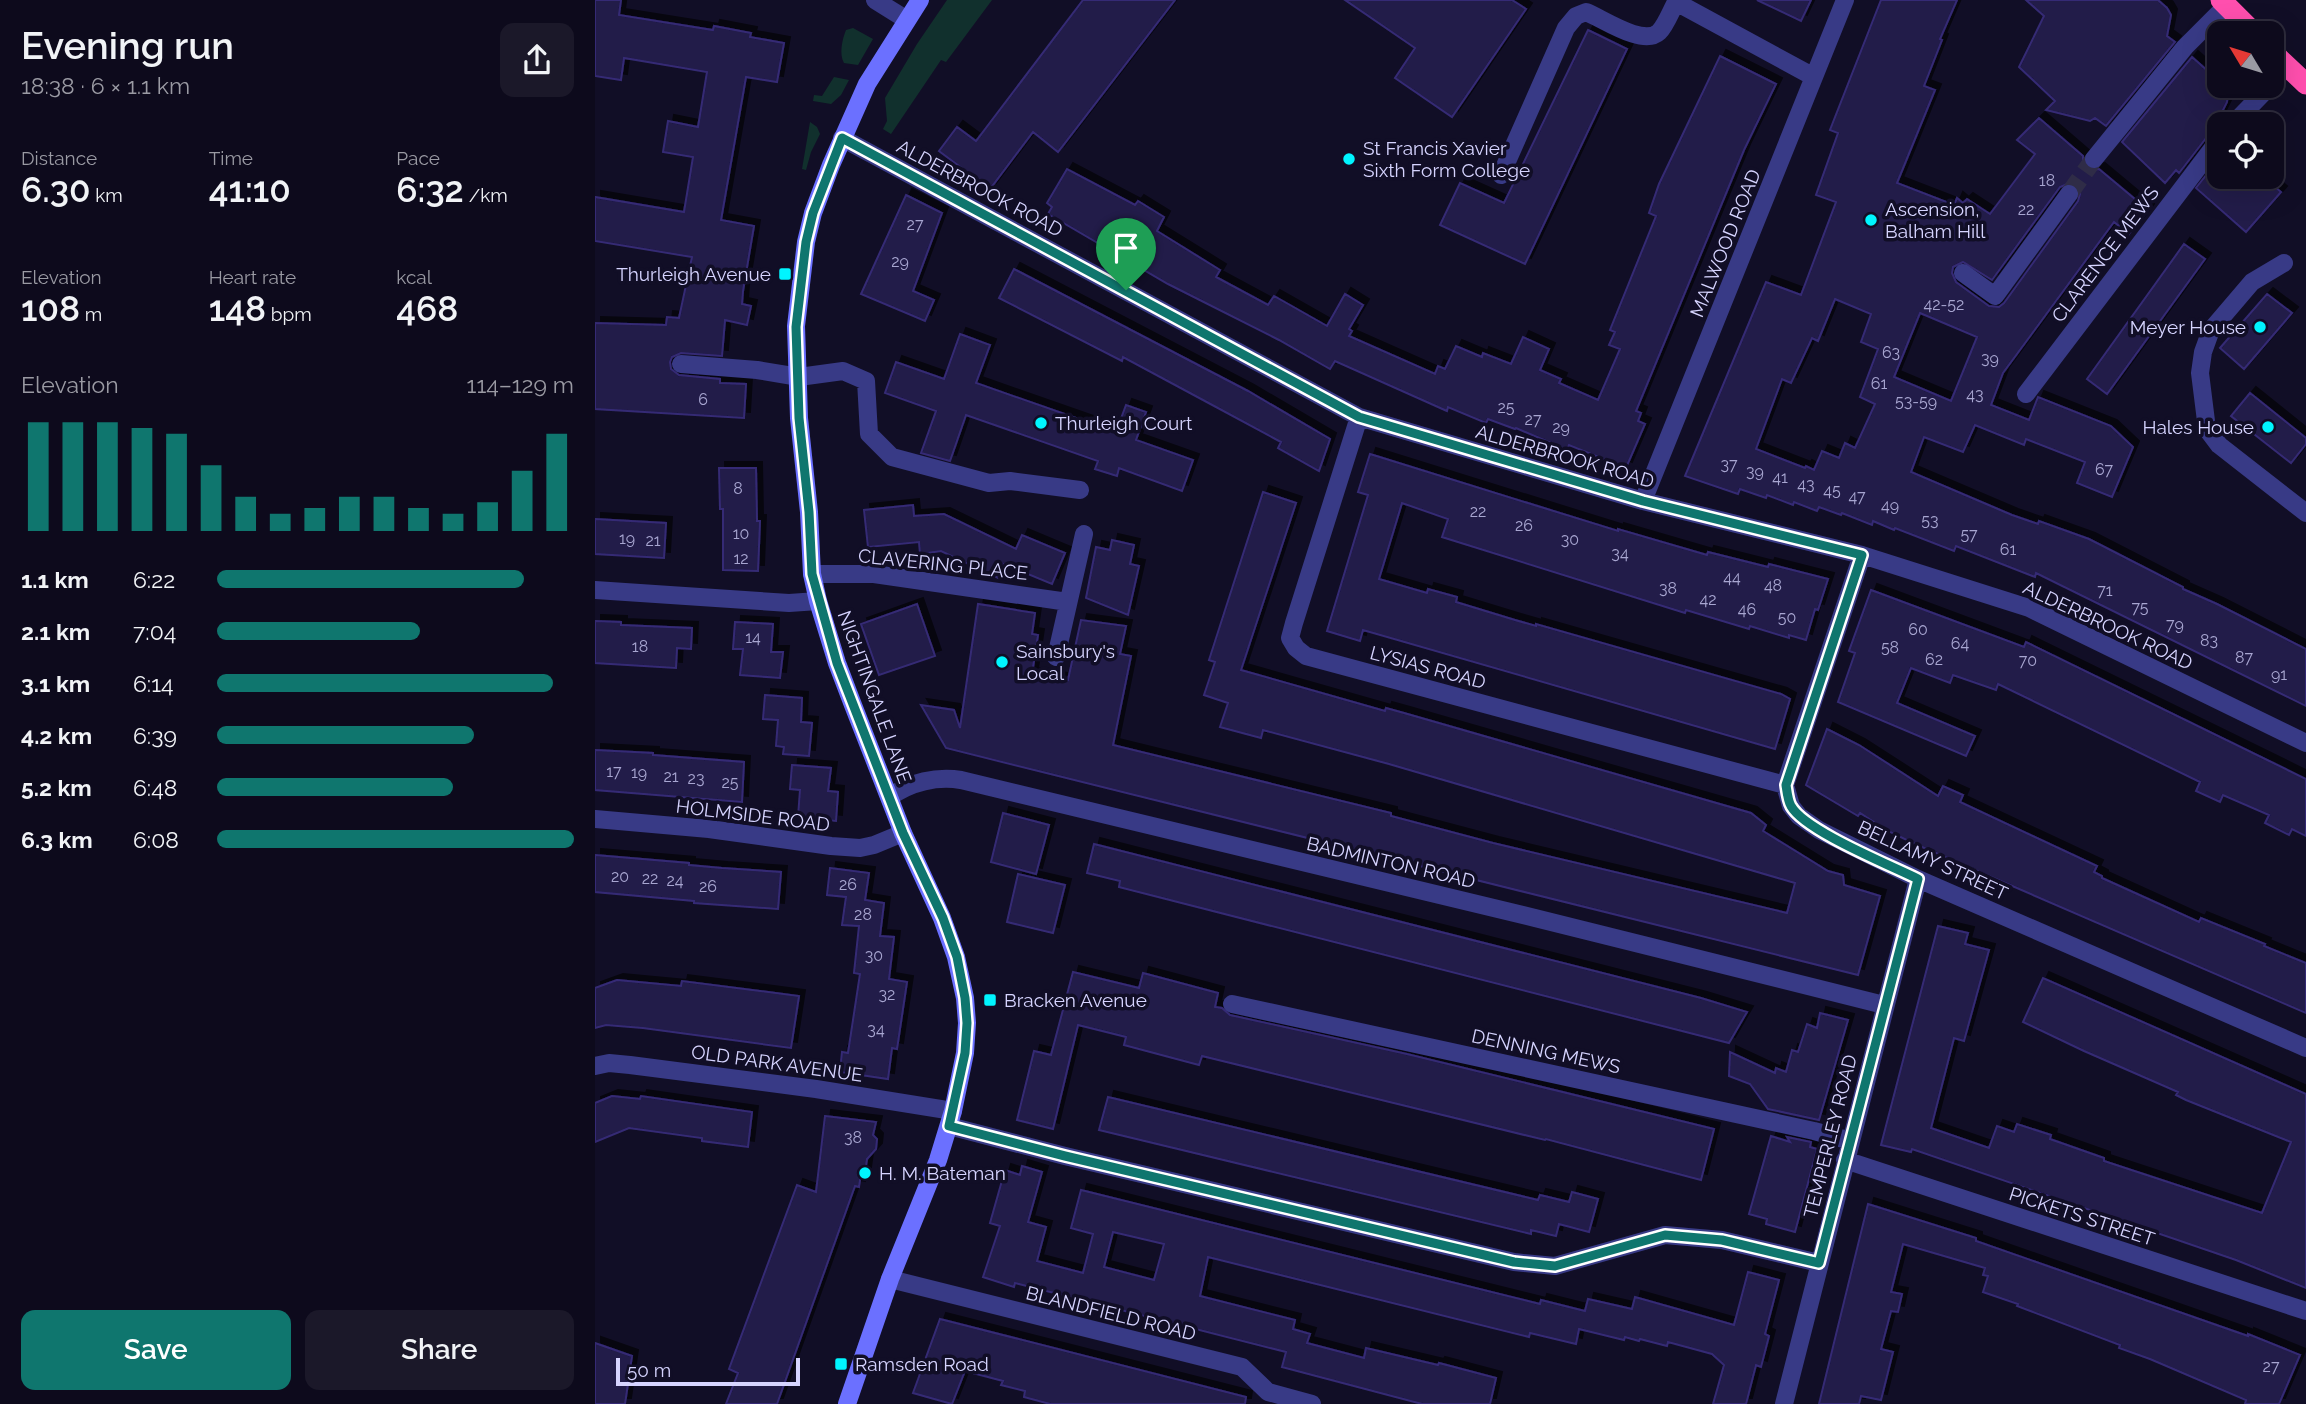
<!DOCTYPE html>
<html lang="en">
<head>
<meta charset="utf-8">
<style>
  :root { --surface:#0d0a1c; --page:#1b1829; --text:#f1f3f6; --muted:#9a9aa3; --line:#2d2b3b; --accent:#0f766e }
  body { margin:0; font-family:Raleway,sans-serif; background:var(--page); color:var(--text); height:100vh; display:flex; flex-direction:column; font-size:26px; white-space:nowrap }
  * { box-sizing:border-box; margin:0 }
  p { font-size:23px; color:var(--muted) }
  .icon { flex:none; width:38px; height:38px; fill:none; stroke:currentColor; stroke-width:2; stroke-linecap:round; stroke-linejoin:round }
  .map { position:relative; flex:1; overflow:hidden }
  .panel { display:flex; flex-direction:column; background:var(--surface); width:595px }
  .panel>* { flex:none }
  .needle { width:46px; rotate:308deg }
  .buttons { position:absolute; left:1612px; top:21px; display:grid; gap:14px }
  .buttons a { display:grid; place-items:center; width:77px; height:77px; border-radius:14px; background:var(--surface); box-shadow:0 7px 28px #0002,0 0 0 2px var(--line); font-size:35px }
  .scale { position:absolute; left:21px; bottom:18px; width:184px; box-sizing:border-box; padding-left:7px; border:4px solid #d6d4ff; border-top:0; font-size:19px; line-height:24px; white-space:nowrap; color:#d6d4ff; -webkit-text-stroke:5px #110e26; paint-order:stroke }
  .pin { position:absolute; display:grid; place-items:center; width:60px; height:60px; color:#fff; margin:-72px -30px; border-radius:50% 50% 50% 0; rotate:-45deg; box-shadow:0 0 7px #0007 }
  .pin .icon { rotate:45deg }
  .round { display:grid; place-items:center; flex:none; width:74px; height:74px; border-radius:14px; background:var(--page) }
  .summary { display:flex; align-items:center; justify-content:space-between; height:119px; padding:0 21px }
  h1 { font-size:38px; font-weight:600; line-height:52px }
  .metrics { display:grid; grid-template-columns:repeat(3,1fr); gap:10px; height:119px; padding:7px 21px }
  .metrics div { display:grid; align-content:center }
  .metrics b { font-size:35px; font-weight:600 }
  .metrics small { font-size:19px; font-weight:400 }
  .metrics p { font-size:19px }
  .chart { height:196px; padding:14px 21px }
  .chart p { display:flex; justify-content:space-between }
  .chart svg { width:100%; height:126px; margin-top:7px; stroke:var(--accent); stroke-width:6 }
  .action { display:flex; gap:14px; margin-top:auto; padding:14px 21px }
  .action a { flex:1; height:80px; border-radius:14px; background:var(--accent); color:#fff; font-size:28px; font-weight:600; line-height:80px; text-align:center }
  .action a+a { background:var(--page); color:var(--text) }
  ul { padding:0 21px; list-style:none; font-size:23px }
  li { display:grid; grid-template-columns:112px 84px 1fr; align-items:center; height:52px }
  li i { height:18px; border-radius:9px; background:var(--accent) }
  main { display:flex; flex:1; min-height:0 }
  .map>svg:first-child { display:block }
  .green { fill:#11302d }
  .building { fill:#201a48; stroke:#352b74; stroke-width:2; fill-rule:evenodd; filter:url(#shadow) }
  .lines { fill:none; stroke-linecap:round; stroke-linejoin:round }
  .street-tunnel { stroke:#2f2c47; stroke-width:18; stroke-dasharray:18 9; stroke-linecap:butt }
  .street { stroke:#383a86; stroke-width:18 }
  .secondary { stroke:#6b70ff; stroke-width:18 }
  .highway { stroke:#ff4fae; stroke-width:21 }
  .route-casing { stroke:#fff; stroke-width:14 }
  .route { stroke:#0f766e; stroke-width:9 }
  .poi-dot { fill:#00f5ff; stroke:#110e26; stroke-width:2.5 }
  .labels { text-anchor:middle; stroke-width:7; stroke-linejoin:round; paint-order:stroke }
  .number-label { font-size:16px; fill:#a8a6d1 }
  .poi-label { font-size:19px; fill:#d6d4ff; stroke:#110e26; text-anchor:start }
  .street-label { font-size:19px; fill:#d6d4ff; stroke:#110e26 }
</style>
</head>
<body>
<main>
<section class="panel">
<div class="summary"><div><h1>Evening run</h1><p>18:38 · 6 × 1.1 km</p></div><a class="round"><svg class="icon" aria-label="share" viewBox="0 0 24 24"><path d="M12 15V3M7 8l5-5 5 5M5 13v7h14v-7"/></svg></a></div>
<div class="metrics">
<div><p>Distance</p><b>6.30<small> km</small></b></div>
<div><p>Time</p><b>41:10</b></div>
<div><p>Pace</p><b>6:32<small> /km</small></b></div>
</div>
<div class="metrics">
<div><p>Elevation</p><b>108<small> m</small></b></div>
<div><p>Heart rate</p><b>148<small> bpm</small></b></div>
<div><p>kcal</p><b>468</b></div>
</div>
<div class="chart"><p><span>Elevation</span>114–129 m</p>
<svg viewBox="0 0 160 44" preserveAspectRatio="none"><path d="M5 44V6M15 44V6M25 44V6M35 44V8M45 44V10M55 44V21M65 44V32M75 44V38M85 44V36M95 44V32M105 44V32M115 44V36M125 44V38M135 44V34M145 44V23M155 44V10"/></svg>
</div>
<ul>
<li><b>1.1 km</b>6:22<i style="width:86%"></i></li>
<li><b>2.1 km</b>7:04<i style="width:57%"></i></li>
<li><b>3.1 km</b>6:14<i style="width:94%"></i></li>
<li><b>4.2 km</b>6:39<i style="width:72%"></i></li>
<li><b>5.2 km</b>6:48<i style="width:66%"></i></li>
<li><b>6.3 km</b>6:08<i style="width:100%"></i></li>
</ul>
<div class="action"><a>Save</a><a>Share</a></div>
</section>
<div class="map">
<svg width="1711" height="1404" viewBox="0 0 1711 1404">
  <defs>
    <filter id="shadow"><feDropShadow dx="6" dy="-6" stdDeviation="0" flood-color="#0009"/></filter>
  </defs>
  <rect width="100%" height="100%" fill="#110e26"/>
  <!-- green -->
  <path class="green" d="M352,0H397L351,62L346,60L296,134L288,129L292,121L290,98L322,44Z
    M258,28L278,39L263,65L249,63C244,54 247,40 251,30Z
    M239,77L254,80L246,95L236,104L218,101L219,95L227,96Z
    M215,122L222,127L225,134L216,152L211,170L207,169Z"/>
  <!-- building -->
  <path class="building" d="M0,0H26L24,15L118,30L119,26L156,33L155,37L189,43L182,82L151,77L126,220L159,226L148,291L147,304L156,306L152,325L130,320L127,356L86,353L77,357L75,362L76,369L84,375L125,379V383L151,384L149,418L0,409V323L71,325L72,317L84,318L97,257L0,241V197L89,212L98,157L68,152L73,121L103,127L112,72L29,58L26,80L0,76Z
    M488,0H580L463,152L438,132L395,189L344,151L362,127L381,141Z
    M750,0H917L931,9L857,117L800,78L820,48Z
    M1162,0H1216L1206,21Z
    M1286,0H1362L1345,39L1347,40L1329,86L1340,90L1302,183L1359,205L1362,198L1368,203L1372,199L1395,214L1440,154L1422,140L1444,118L1488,156V162L1491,167L1498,170L1504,169L1553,210L1534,234L1519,222L1408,373L1396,405L1434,420L1443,397L1516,426L1538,447L1517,497L1482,483L1490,462L1431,439L1429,445L1380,425L1368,452L1329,437L1316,472L1417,515L1443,524L1444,521L1494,539L1588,587V589L1622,604L1711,649V706L1441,573L1440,577L1361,546L1359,551L1300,528L1299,530L1278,521L1277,525L1247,513L1246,515L1224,507L1222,511L1199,502L1198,505L1172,495L1171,498L1145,489L1143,494L1090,476L1171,282L1206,295L1241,202L1221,195L1243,133L1235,130ZM1474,183L1484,189L1485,194L1483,201L1409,303L1404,307L1394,306L1361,282L1357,273L1358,267L1368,262L1397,280L1465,187ZM1240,299L1276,314L1266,342L1283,349L1265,397L1280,404L1260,448L1250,443L1244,458L1227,451L1219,470L1211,466L1210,468L1161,449L1187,379L1196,383L1217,338L1223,341ZM1325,313L1382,337L1356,401L1299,377Z
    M1431,0H1563L1572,8L1576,15L1572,36L1580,42L1511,126L1500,118L1495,121L1451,110L1460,101L1424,67L1449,16Z
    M993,30L1032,49L930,264L845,225L865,183L909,203Z
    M1125,56L1181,84L1149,150L1041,411L1046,413L1043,421L1050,424L1031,468L974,445L972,450L921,428L920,429L893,419L891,423L853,407L852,411L740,361L735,369L684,340L573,284L453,214L457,207L452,203L472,169L540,205L543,201L569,217L562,231L625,270L621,277L673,305L679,296L732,326L750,294L768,305L754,329L757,331L754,336L840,374L843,366L850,369L861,346L887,357L888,353L916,364L928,337L954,349L945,370L966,379L964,383L1003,400L1025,349L1014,345L1020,332L1015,330L1061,216L1054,213L1064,184Z
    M1597,57L1624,81V86H1629L1633,93L1632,102L1624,118V129L1615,133L1584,173L1581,170L1570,183L1527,142Z
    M1624,159V177H1668L1686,192L1651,232L1601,188Z
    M311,195L347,213L318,291L339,300L330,321L266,294Z
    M1589,244L1610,259L1512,394L1492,379Z
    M419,269L653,391L735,439L724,471L683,448L686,442L608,400L528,357L527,361L404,298Z
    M1672,294L1697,313L1649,369L1625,348Z
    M365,334L395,345L381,383L521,432L531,405L551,412L541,440L598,460L587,491L524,468L522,476L500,469L503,461L371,415L355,461L326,453L341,411L290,393L301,362L349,379Z
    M1655,393L1711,438V444L1696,463L1636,416Z
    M775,454L1023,531V529L1112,555L1113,552L1173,567L1174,564L1233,579L1223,610L1220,609L1211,640L1194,635V638L1155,626L1154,629L1091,610L1090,613L847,537L853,519L807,503L784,579L832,593L833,589L862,597L861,602L920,620L941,626V624L1186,694L1195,699L1180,749L768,630L765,641L732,631L773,495L763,492Z
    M124,468H161L162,521H165L163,571L128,570V509H125Z
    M668,492L701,503L646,670L790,711L791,708L809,713L1156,813L1171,825L1168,831L1233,871L1248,875L1249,885L1285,896L1263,975L351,748L326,705L359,710L365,728L383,604L440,613L437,634L443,635L437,674L473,680L486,620L531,626L525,654L536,656L518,745L796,813V816L898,843L1192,913L1200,883L794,764L668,730L666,738L625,727L633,703L609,695L620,662L614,660Z
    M318,505L319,516L349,514L421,549L427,535L470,553L457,584L409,564L403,578L346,551L325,554L324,542L273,547L269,510Z
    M0,519L71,523L69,558L0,554Z
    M517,540L539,545L535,564L544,566L533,615L491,598L501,547L515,550Z
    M1276,590L1429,647L1431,642L1711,779V836L1697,829L1694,835L1670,823L1674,815L1628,795L1625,802L1601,791L1605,782L1403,684L1401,690L1358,675L1355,683L1316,668L1302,703L1380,736L1371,756L1243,702L1260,653L1254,651Z
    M322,604L340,656L284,675L266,624Z
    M0,621L26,622V625L97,628L96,649L82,648L81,668L0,663Z
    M140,622L178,624L176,652H188L185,678L145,675L148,649H138Z
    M170,695L207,698L206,722L217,723L214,756L188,754L189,747L181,746L183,720L168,719Z
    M1232,729L1264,745L1343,796L1348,786L1368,795L1365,802L1502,866L1499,872L1507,876V878L1604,922L1606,918L1670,944L1669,946L1711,963V1013L1320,844L1291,830L1265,813L1263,816L1211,785Z
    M0,750L58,753V755L149,762L147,802L0,790Z
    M197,765L236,768L233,791L243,792L241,821L203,817L205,790L195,789Z
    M408,813L454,825L441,874L396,862Z
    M499,844L1106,998L1152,1012L1134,1043L524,887L525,881L492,873Z
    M0,855L94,863V865L127,868L186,872L183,909L99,903V901L0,892Z
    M235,868L274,873L270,900L289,903L285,936L299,937L294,979L312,982L302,1049L297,1048L293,1079L245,1072L247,1052L253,1053L265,974L259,973L264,926L247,925L251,897L232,895Z
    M423,874L470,885L458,933L412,922Z
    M1343,926L1373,933L1370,944L1394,950L1369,1041L1359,1038L1336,1128L1394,1148L1402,1126L1419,1132L1422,1124L1456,1135L1455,1139L1509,1158V1161L1667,1213L1696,1142L1591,1100L1581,1095L1583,1092L1489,1051L1428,1022L1448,978L1711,1094V1288L1641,1260L1317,1149L1316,1152L1286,1145Z
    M478,972L544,988L548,973L623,993L620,1007L627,1008L635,1015L812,1054L1119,1129L1106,1180L951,1139L950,1140L607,1056L604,1065L529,1045L531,1037L483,1025L458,1129L422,1120L439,1051L456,1055Z
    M22,980L86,986L87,981L204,996L196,1048L48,1028L11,1025L0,1028V988Z
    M1225,1013L1253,1020L1224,1120L1173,1109L1155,1084L1134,1076L1135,1052L1180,1073L1181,1068L1191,1072L1197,1050L1203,1052L1212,1024L1222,1028Z
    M17,1096L45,1099L46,1096L157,1112L153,1147L107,1141V1138L34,1128L0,1142V1103Z
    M513,1097L943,1200L945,1195L974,1202L977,1192L1003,1199L994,1232L964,1224L961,1236L936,1230V1234L504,1130Z
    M230,1116L281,1122L278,1135L282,1139L281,1149L272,1159L270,1173H266L264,1187L260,1186L182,1404H131L143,1373L134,1369L202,1185L221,1192Z
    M1176,1136L1195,1142L1192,1137L1216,1142L1215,1147L1222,1149L1200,1232L1171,1224L1172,1219L1154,1214Z
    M427,1166L447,1172L433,1222L451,1227L442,1261L488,1273L498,1234L476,1228L486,1190L945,1304L946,1300L990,1311L993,1299L1037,1309L1040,1297L1139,1325L1153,1272L1184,1280L1170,1334L1174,1336L1166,1367L1161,1365L1151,1404H1118L1129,1365L1117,1354L1073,1342L1072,1346L1045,1339L1044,1341L1030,1337L1029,1340L984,1329L981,1344L935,1333L934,1337L613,1257L605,1296L700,1320L698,1329L715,1334L712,1343L769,1358L771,1348L843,1365L844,1363L901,1378L895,1404H827L687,1367L691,1352L420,1283L419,1287L388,1277L405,1226L395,1223L410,1170L425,1175ZM518,1232L569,1244L559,1280L509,1267Z
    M1273,1204L1381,1238V1241L1653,1336V1334L1705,1355L1684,1404H1650L1651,1400L1555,1359L1524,1348L1525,1345L1422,1306L1423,1304L1388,1292L1393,1276L1388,1275L1390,1268L1308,1244L1296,1292L1307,1294L1303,1312L1296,1311L1286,1349L1298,1352L1286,1400L1266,1396L1264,1404H1224Z
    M345,1319L651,1397L650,1404H455L429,1397L430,1391L406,1385L408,1381L370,1371L357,1404L318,1393Z
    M0,1343L37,1356L30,1404H0Z"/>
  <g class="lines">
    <!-- street-tunnel -->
    <path class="street-tunnel" d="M1474,194L1499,159"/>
    <!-- street -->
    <path class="street" d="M280,0L312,20
      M1638,124L1675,86
      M247,138L764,417L1048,501L1267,555L1434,608L1711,743
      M1499,159L1590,47L1631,6
      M906,175L971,28L981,16L991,12C1007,18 1048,47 1064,32C1071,25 1076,11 1081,2L1219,77
      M1689,263L1657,282L1616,330L1608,352L1605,373L1612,429L1624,445L1711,513
      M1368,273L1400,296L1474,194
      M86,364L162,370L204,377L248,371L271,381L274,434L297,457L394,483L415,481L485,490
      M1431,394L1624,140
      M764,417L699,623L695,638L701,648L711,656L1190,785
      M1048,501L1250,0
      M1267,555L1190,785L1196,806L1204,816L1224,830L1323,879L1711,1048
      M217,574H279L473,602
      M0,590L194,603L223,601
      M461,657L489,534
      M295,797C315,782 342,776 366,780L940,918L1289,1005
      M0,819L114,829L236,846L265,848L279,845L308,833
      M637,1004L1219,1131L1256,1141
      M0,1066L14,1063L35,1065L221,1089L358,1111
      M354,1126L470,1156L919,1262L960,1266L1070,1235L1127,1240L1224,1263
      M1250,1160L1711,1311
      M295,1279L647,1367L673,1392L717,1404
      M1189,1404L1323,879"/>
    <!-- secondary -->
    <path class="secondary" d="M252,1404L295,1279L343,1160L358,1111L370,1053L372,1023L370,998L361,957L347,918L308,833L258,705L242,663L223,601L217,574L214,512L204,418L201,326L211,242L218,213L236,165L272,84L325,0"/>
    <!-- highway -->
    <path class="highway" d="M1626,0L1659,33
      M1676,51L1711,84"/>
  </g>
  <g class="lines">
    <!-- route casing -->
    <g class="route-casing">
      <path id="route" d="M247,138L764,417L1048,501L1267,555L1191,785C1192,792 1193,801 1196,806C1210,831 1295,865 1323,879L1224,1263L1127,1240L1070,1235L960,1266L919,1262L470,1156L354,1126L370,1053L372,1023L370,998L362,957L348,918L308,833L242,663L217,574L214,512L204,418L201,327L211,242L218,213Z"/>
    </g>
    <!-- route -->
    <use href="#route" class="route"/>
  </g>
  <!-- markers -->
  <g class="poi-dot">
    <circle cx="754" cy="159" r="7"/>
    <circle cx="1276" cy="220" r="7"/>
    <rect x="183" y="267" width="14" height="14" rx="3.5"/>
    <circle cx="1665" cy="327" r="7"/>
    <circle cx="446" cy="423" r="7"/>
    <circle cx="1673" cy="427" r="7"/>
    <circle cx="407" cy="662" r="7"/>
    <rect x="388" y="993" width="14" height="14" rx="3.5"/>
    <circle cx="270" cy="1173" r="7"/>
    <rect x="239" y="1357" width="14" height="14" rx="3.5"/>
  </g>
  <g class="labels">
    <!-- number labels -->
    <g class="number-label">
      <text x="1452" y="186">18</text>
      <text x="1431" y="215">22</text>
      <text x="320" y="230">27</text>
      <text x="305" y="267">29</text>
      <text x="1349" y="310">42-52</text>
      <text x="1296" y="358">63</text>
      <text x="1395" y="364">39</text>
      <text x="1284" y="389">61</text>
      <text x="1380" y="400">43</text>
      <text x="108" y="405">6</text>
      <text x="1321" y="407">53-59</text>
      <text x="911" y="413">25</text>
      <text x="938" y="425">27</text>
      <text x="966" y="433">29</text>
      <text x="1134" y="470">37</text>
      <text x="1509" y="475">67</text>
      <text x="1160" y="477">39</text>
      <text x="1185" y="483">41</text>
      <text x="1211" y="490">43</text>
      <text x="143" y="494">8</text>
      <text x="1237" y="496">45</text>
      <text x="1262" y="502">47</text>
      <text x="1295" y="511">49</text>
      <text x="883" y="517">22</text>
      <text x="1335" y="526">53</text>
      <text x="929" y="531">26</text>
      <text x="146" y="539">10</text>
      <text x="1374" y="540">57</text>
      <text x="32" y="544">19</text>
      <text x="975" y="545">30</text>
      <text x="58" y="546">21</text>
      <text x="1413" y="555">61</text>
      <text x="1025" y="559">34</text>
      <text x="146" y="564">12</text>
      <text x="1137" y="583">44</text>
      <text x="1178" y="591">48</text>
      <text x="1073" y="594">38</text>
      <text x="1510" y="596">71</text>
      <text x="1113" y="605">42</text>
      <text x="1545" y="613">75</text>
      <text x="1152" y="615">46</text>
      <text x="1192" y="623">50</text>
      <text x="1580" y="630">79</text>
      <text x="1323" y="635">60</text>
      <text x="158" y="643">14</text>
      <text x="1614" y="646">83</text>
      <text x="1365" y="649">64</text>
      <text x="45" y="652">18</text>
      <text x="1295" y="653">58</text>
      <text x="1649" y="663">87</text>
      <text x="1339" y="665">62</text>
      <text x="1433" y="666">70</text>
      <text x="1684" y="680">91</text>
      <text x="19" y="777">17</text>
      <text x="44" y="778">19</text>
      <text x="76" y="782">21</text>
      <text x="101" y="784">23</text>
      <text x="135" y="788">25</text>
      <text x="25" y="882">20</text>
      <text x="55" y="884">22</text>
      <text x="80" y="886">24</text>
      <text x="253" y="890">26</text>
      <text x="113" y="892">26</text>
      <text x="268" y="920">28</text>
      <text x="279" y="961">30</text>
      <text x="292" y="1000">32</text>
      <text x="281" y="1035">34</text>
      <text x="258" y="1143">38</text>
      <text x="1676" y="1372">27</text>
    </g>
    <!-- poi labels -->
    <g class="poi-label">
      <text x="768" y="155">St Francis Xavier<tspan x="768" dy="22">Sixth Form College</tspan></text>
      <text x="1290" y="216">Ascension,<tspan x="1290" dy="22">Balham Hill</tspan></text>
      <text x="176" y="281" text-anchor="end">Thurleigh Avenue</text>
      <text x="1651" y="334" text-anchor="end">Meyer House</text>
      <text x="460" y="430">Thurleigh Court</text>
      <text x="1659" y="434" text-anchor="end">Hales House</text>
      <text x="421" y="658">Sainsbury's<tspan x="421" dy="22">Local</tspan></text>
      <text x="409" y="1007">Bracken Avenue</text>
      <text x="284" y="1180">H. M. Bateman</text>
      <text x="260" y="1371">Ramsden Road</text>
    </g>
    <!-- street labels -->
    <g class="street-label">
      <text transform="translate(385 188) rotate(28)" y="7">ALDERBROOK ROAD</text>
      <text transform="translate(1130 243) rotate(-68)" y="7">MALWOOD ROAD</text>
      <text transform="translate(1510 254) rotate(-53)" y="7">CLARENCE MEWS</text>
      <text transform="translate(970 456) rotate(16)" y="7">ALDERBROOK ROAD</text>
      <text transform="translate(348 564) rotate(6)" y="7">CLAVERING PLACE</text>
      <text transform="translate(1513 625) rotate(25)" y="7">ALDERBROOK ROAD</text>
      <text transform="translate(833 667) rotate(15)" y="7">LYSIAS ROAD</text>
      <text transform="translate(280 697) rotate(70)" y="7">NIGHTINGALE LANE</text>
      <text transform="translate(158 815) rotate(7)" y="7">HOLMSIDE ROAD</text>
      <text transform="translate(1338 860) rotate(25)" y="7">BELLAMY STREET</text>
      <text transform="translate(796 862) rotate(13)" y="7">BADMINTON ROAD</text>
      <text transform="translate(951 1051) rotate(12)" y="7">DENNING MEWS</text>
      <text transform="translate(182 1063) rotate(8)" y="7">OLD PARK AVENUE</text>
      <text transform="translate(1235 1136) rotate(-76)" y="7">TEMPERLEY ROAD</text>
      <text transform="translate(1487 1216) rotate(18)" y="7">PICKETS STREET</text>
      <text transform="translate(516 1313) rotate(14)" y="7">BLANDFIELD ROAD</text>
    </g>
  </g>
</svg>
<div class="buttons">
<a><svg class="needle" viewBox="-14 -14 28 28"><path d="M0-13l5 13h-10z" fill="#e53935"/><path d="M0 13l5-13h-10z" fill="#9a9aa3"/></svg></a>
<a><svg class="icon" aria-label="locate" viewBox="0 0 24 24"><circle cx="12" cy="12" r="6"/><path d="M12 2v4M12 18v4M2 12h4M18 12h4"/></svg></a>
</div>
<div class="scale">50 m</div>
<div class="pin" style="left:531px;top:290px;background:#1e9e55"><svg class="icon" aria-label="arrive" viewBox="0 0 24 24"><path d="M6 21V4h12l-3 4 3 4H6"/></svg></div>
</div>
</main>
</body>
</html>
